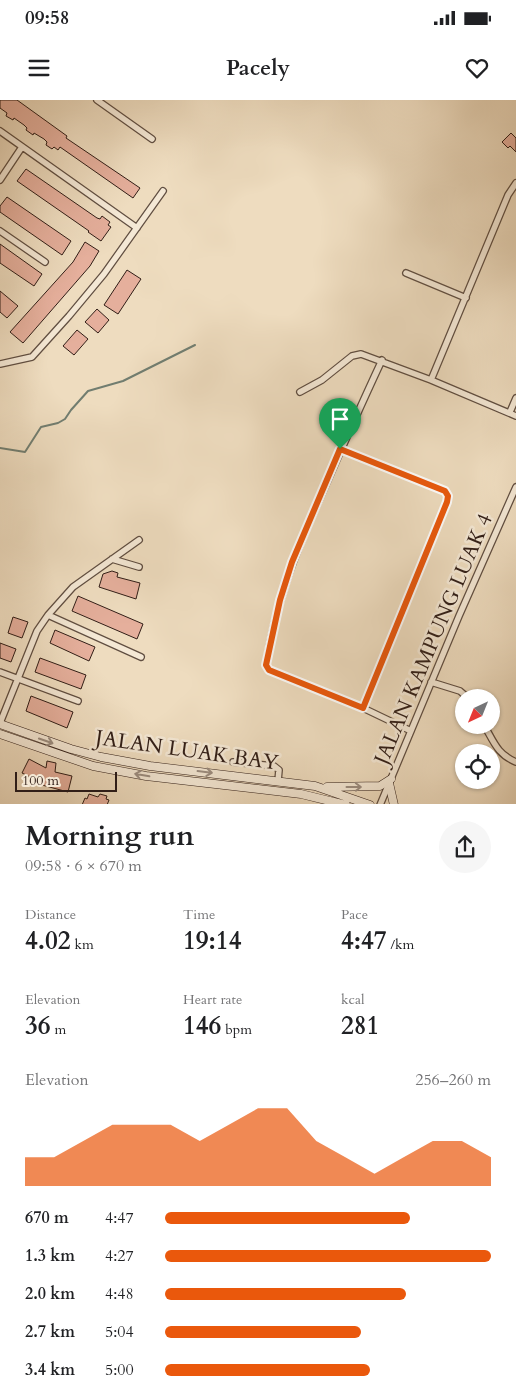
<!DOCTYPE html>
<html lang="en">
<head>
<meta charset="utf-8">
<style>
  :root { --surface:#fff; --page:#f6f6f6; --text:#202124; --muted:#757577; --accent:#ea580c }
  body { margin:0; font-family:Cardo,serif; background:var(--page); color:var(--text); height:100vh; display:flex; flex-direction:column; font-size:19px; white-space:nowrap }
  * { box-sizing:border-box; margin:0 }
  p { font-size:16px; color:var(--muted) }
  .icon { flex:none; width:28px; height:28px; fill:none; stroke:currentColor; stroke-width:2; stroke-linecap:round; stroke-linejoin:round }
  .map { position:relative; height:704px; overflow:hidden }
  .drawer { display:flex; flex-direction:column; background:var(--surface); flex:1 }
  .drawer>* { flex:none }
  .needle { width:32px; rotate:223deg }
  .fabs { position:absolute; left:455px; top:589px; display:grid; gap:10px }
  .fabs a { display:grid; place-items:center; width:45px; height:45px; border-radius:50%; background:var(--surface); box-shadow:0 1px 4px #0004; font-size:25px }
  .scale { position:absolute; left:15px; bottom:12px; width:102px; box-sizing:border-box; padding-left:5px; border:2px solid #311e17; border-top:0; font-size:14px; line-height:18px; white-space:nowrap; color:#311e17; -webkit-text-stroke:4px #f4e8d5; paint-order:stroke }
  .pin { position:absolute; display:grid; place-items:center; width:42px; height:42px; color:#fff; margin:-51px -21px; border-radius:50% 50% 50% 0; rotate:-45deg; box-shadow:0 0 5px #0007 }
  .pin .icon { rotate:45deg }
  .round { display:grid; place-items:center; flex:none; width:52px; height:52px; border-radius:26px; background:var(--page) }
  .summary { display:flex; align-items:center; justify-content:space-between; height:85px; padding:0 25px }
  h1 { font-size:28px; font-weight:700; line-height:38px }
  .figures { display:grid; grid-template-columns:repeat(3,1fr); gap:8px; height:85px; padding:5px 25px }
  .figures div { display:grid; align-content:center }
  .figures b { font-size:25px; font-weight:700 }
  .figures small { font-size:14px; font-weight:400 }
  .figures p { font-size:14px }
  .chart { height:140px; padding:10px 25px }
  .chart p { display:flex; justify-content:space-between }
  .chart svg { width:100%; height:90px; margin-top:5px; fill:var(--accent); opacity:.7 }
  ul { padding:0 25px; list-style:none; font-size:16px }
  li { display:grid; grid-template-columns:80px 60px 1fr; align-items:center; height:38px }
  li i { height:12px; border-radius:6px; background:var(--accent) }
  .status { display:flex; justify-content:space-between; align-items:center; height:35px; padding:0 25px; background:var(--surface); direction:ltr }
  .status svg { height:14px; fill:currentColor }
  header { display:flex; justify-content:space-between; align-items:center; height:65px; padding:0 25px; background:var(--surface); font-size:22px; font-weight:700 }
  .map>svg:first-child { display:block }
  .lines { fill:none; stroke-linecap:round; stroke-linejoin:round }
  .stream { stroke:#717d70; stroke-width:2 }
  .building { fill:#e5af9c; stroke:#311e17 }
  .street-casing { stroke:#604e41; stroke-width:8 }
  .secondary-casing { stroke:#311e17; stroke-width:9 }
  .street { stroke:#f4e8d5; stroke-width:5.5 }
  .secondary { stroke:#f4e8d5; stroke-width:8 }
  .oneway { stroke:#9c8d80 }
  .route-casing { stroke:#fff; stroke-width:10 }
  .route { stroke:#ea580c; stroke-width:6 }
  .labels { text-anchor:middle; stroke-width:5; stroke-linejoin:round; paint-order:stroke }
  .street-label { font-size:21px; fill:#311e17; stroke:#f4e8d5 }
</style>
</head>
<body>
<div class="status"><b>09:58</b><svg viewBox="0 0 49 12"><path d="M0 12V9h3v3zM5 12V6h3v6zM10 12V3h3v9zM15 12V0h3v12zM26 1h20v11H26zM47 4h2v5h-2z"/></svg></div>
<header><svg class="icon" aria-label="menu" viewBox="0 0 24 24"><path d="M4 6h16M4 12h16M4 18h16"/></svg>Pacely<svg class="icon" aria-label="heart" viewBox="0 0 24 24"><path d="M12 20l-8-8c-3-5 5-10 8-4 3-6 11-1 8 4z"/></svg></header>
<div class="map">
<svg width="516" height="705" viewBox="0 0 516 705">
  <rect width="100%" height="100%" fill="#eedcbf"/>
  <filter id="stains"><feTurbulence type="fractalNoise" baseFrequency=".004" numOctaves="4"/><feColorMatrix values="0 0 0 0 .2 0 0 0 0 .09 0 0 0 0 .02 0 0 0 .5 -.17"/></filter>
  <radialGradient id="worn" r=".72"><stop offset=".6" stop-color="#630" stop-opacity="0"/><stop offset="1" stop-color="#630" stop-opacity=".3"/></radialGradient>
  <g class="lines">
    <!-- stream -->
    <path class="stream" d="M0,348L25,352L41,327L58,323L65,319L71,310L88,291L123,281L195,245"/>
  </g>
  <!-- building -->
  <path class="building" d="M0,0H17L67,36L66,38L140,88L133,98L60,47L58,50L54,47L52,49L46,45L47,42L44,39L34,33L33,35L26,30L27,28L24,25L14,18L13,20L6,16L7,13L0,8Z
    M511,33L516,38V52L510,46L508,48L502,42Z
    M26,69L97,118L100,119L102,116L110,122L108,125L111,127L101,141L88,132L89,131L17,81Z
    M7,97L71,141L62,155L0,112V106Z
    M85,142L99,151L90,166L23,243L10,232L73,162Z
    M0,144L42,174L34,186L0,163Z
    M127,170L141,179L118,214L104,205Z
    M0,191L18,206L7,218L0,212Z
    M97,209L109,220L98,233L85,222Z
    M77,230L88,239L74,255L63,246Z
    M112,471L118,473L117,477L140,483L136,499L99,487L103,474Z
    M78,496L143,524L137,539L72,511Z
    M13,517L28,522L22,538L8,533Z
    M55,530L95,547L89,561L50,543Z
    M0,543L16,549L11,562L0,558Z
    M40,558L86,575L81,589L35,572Z
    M31,596L73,612L67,628L26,611Z
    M29,659L46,668L47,661L56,663L55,672L72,676L68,692L42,685L43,683L22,673Z
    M89,694L98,697L100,694L107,696L106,699L109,700L107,705H82L85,698L87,699Z"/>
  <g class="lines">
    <!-- street casing -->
    <g class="street-casing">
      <path id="street" d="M97,0L152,39
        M0,31L137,128
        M0,80L22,47
        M0,131L45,162
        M406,173L466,198
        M382,260C361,305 341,350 321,396C295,453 276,502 266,565L269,570L363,608L411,631
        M0,264L32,257L69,216L104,174L163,91
        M431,280L508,95L516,83
        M300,292L322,280L352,256L361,254L431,280L516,316
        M510,312L516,298
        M340,349L445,391L448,396L447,403L363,608
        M112,459L139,467
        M48,515L141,557
        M0,572L78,601
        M431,582L460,591L468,598
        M0,623L37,531L48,515L73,487L139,440
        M484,625C494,642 497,654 516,662
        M233,662L274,666L279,670L278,681
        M380,705L459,516L516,387"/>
    </g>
    <!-- secondary casing -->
    <g class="secondary-casing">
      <path id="secondary" d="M0,624L71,649L101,657L150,666L315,686L370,705
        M0,634L93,666L146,676L301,694L346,705
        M389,683L394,705
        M327,687L380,686L391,679"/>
    </g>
    <!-- street -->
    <use href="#street" class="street"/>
    <!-- secondary -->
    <use href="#secondary" class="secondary"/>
  </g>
  <!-- one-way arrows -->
  <defs><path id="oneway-shaft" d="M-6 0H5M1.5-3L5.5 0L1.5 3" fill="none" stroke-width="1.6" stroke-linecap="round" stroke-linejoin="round" transform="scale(1.25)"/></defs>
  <g class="oneway">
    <use href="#oneway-shaft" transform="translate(46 641) rotate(19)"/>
    <use href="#oneway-shaft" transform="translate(205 672) rotate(7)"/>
    <use href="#oneway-shaft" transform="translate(142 675) rotate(-170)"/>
    <use href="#oneway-shaft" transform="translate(354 687)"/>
  </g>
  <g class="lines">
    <!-- route casing -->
    <g class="route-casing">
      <path id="route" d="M340,349L445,391L448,396L447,402L363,608L269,570L266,565L280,500L292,462Z"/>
    </g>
    <!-- route -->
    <use href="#route" class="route"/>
  </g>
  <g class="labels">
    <!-- street labels -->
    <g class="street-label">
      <text transform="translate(433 539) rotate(-67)" y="7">JALAN KAMPUNG LUAK 4</text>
      <text transform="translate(187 650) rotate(8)" y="7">JALAN LUAK BAY</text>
    </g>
  </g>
  <rect width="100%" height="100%" filter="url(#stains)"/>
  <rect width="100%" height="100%" fill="url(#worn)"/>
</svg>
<div class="fabs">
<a><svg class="needle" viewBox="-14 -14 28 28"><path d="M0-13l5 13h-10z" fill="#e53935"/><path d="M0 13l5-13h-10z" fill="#757577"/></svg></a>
<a><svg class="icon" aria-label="locate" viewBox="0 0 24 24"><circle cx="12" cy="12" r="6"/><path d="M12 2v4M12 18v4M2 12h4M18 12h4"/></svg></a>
</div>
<div class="scale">100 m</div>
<div class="pin" style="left:340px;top:349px;background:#1e9e55"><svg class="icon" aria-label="arrive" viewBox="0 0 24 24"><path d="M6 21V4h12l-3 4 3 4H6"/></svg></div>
</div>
<section class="drawer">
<div class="summary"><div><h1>Morning run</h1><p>09:58 · 6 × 670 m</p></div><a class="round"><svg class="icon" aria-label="share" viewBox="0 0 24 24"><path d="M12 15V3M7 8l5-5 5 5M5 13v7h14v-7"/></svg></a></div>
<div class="figures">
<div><p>Distance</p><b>4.02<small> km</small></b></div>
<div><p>Time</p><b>19:14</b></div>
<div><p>Pace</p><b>4:47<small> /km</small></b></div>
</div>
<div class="figures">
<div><p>Elevation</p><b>36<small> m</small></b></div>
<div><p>Heart rate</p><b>146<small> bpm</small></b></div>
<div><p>kcal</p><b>281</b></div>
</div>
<div class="chart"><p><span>Elevation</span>256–260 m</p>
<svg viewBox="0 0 160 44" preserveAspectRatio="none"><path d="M0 44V30L10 30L20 22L30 14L40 14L50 14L60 22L70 14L80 6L90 6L100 22L110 30L120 38L130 30L140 22L150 22L160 30V44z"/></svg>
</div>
<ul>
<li><b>670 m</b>4:47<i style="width:75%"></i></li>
<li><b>1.3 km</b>4:27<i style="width:100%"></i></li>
<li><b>2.0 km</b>4:48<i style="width:74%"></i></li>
<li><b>2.7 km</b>5:04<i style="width:60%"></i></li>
<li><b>3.4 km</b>5:00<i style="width:63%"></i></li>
</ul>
</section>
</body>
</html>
